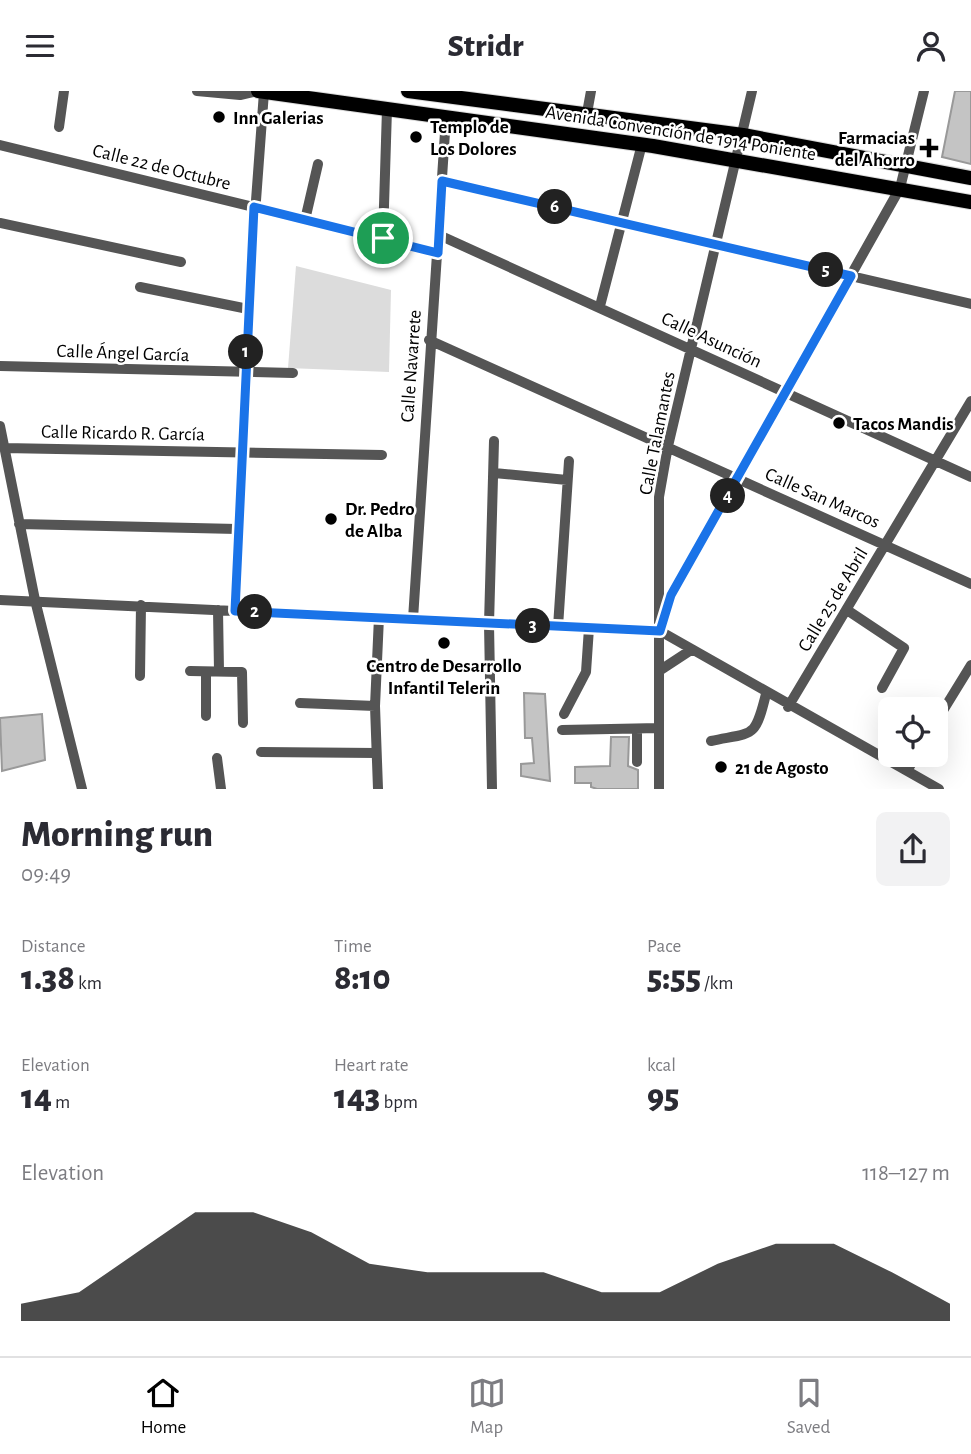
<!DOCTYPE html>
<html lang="en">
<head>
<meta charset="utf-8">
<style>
  :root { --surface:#fff; --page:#f2f2f3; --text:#2b2b33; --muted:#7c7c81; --line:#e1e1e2; --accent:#000 }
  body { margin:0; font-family:"Alegreya Sans",sans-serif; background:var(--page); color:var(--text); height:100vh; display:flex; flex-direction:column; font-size:26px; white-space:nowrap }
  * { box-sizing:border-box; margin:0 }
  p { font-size:23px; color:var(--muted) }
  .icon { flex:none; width:38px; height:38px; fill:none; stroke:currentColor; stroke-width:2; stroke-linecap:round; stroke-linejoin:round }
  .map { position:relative; height:698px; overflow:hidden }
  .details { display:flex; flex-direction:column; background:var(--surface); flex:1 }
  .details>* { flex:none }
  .tools { position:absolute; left:878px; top:606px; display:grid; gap:14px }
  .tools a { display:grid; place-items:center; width:70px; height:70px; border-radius:10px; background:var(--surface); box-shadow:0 7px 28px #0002; font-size:35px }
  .pin { position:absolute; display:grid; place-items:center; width:60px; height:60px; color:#fff; margin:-30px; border:4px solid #fff; border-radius:50%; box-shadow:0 2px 7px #0007 }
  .km { position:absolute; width:35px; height:35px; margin:-18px; border-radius:50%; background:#222; color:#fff; font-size:19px; line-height:35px; text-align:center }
  .round { display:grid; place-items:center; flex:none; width:74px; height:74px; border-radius:10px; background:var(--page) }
  .summary { display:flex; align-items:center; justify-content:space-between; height:119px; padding:0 21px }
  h1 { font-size:38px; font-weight:800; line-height:52px }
  .metrics { display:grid; grid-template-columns:repeat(3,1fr); gap:10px; height:119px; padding:7px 21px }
  .metrics div { display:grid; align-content:center }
  .metrics b { font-size:35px; font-weight:800 }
  .metrics small { font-size:19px; font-weight:400 }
  .metrics p { font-size:19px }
  .chart { height:196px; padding:14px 21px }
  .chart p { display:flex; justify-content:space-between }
  .chart svg { width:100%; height:126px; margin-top:7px; fill:var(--accent); opacity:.7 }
  header { display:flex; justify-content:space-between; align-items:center; height:91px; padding:0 21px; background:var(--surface); font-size:32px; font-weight:800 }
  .tab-bar { display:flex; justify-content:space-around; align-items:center; height:98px; border-top:2px solid var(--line); background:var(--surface); font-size:19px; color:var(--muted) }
  .tab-bar a { display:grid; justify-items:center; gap:4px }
  .tab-bar .current { color:var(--accent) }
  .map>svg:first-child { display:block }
  .green { fill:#dcdcdc }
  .building { fill:#c4c4c4; stroke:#999; stroke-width:2 }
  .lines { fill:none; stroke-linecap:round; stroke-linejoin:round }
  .major-casing { stroke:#dbdbdb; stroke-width:16 }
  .minor { stroke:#555; stroke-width:10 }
  .major { stroke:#000; stroke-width:14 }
  .route-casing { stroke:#fff; stroke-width:14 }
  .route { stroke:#1a73e8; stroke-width:9 }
  .poi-dot { fill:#000; stroke:#fff; stroke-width:2.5 }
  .labels { text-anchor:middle; stroke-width:5; stroke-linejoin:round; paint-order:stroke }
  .poi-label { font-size:19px; font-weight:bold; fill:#000; stroke:#fff; text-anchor:start }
  .street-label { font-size:19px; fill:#000; stroke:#fff }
</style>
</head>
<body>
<header><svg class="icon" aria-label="menu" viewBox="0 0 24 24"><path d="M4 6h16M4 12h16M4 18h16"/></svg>Stridr<svg class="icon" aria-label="person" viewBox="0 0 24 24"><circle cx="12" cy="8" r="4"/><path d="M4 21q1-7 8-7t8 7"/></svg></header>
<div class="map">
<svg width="971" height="698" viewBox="0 0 971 698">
  <rect width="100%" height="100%" fill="#fff"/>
  <!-- green -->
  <path class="green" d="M296,175L391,199L389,281L288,277Z"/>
  <!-- building -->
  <path class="building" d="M955,0H971V73L942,66Z
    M524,602L545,603L550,690L521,685V673L534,672L532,647H525Z
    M42,623L45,669L2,680L0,627Z
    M611,646H629L628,675L638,679V698H597L591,696V692H575V676L610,675Z"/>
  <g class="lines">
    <!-- major casing -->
    <g class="major-casing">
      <path id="major" d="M258,0L653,55L971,111
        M408,0L743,44L971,87"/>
    </g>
    <!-- minor -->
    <path class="minor" d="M197,0L240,4L258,0
      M587,22L591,0
      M59,36L64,0
      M0,54L438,161
      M442,90L971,213
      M305,129L318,73
      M0,132L181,171
      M439,144L971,386
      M383,147L387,18
      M140,196L248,218
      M600,215L642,53
      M429,249L971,493
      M0,275L293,282
      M0,335L35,509L82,698
      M4,357L382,364
      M494,382L567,389
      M19,433L237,438
      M0,509L660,540L939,698
      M218,519L219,580
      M847,519L904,557L882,597
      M235,520L248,218L264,1
      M413,528L446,26
      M662,532L671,504L900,97L924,0
      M558,536L569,370
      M190,580L242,581L243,632
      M659,580L691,559
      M140,585L141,514
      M300,612L375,615
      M788,616L971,310
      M564,623L586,581L589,537
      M206,625V581
      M936,631L971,574
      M562,639L659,637
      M711,650C754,641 755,648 766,603
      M261,661L376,662
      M217,667L221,698
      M637,671V638
      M907,680L917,663
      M378,698L375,615L379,526
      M492,698L489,533L494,350
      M659,698V406L668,355L752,0"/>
    <!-- major -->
    <use href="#major" class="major"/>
  </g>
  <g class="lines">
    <!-- route casing -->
    <g class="route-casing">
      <path id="route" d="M442,90L851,185L671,504L660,540L235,520L254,116L438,162Z"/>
    </g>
    <!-- route -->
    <use href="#route" class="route"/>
  </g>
  <!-- markers -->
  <g class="poi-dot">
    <circle cx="219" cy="26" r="7"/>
    <circle cx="416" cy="46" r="7"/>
    <path d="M925.5 46.5h7v7h7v7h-7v7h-7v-7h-7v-7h7z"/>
    <circle cx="839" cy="332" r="7"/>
    <circle cx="331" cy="428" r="7"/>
    <circle cx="444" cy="552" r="7"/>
    <circle cx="721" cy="676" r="7"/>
  </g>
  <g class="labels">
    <!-- poi labels -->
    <g class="poi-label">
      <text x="233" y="33">Inn Galerias</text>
      <text x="430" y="42">Templo de<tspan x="430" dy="22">Los Dolores</tspan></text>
      <text x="915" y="53" text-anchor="end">Farmacias<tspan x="915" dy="22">del Ahorro</tspan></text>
      <text x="853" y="339">Tacos Mandis</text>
      <text x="345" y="424">Dr. Pedro<tspan x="345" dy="22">de Alba</tspan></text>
      <text x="444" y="581" text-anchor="middle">Centro de Desarrollo<tspan x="444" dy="22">Infantil Telerin</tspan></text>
      <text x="735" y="683">21 de Agosto</text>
    </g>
    <!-- street labels -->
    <g class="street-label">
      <text transform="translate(681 41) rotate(9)" y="7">Avenida Convención de 1914 Poniente</text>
      <text transform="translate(162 75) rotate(14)" y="7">Calle 22 de Octubre</text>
      <text transform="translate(712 248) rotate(25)" y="7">Calle Asunción</text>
      <text transform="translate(123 261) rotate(2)" y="7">Calle Ángel García</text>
      <text transform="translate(410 275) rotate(-86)" y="7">Calle Navarrete</text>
      <text transform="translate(123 341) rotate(1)" y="7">Calle Ricardo R. García</text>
      <text transform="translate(656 342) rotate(-79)" y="7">Calle Talamantes</text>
      <text transform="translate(823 406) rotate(24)" y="7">Calle San Marcos</text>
      <text transform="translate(832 508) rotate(-59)" y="7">Calle 25 de Abril</text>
    </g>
  </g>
</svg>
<div class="tools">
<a><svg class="icon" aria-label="locate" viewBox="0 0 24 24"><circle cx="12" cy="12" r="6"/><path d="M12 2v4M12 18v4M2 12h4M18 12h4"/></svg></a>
</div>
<div class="pin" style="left:383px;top:147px;background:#1e9e55"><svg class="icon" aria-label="arrive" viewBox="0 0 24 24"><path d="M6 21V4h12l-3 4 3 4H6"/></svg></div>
<b class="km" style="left:246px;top:261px">1</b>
<b class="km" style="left:255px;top:521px">2</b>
<b class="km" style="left:533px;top:535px">3</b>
<b class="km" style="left:728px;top:405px">4</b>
<b class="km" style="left:826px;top:179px">5</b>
<b class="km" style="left:555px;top:116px">6</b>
</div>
<section class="details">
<div class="summary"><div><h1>Morning run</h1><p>09:49</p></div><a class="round"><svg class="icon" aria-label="share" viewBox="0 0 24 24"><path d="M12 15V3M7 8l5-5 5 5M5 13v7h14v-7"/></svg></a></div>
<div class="metrics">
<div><p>Distance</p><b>1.38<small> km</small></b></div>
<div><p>Time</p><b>8:10</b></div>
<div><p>Pace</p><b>5:55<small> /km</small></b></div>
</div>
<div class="metrics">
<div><p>Elevation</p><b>14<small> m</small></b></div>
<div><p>Heart rate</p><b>143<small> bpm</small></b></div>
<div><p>kcal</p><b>95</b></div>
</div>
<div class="chart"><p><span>Elevation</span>118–127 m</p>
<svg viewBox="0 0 160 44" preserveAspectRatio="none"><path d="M0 44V38L10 34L20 20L30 6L40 6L50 13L60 24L70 27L80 27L90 27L100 34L110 34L120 24L130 17L140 17L150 27L160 38V44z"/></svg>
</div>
</section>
<nav class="tab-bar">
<a class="current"><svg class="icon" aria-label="home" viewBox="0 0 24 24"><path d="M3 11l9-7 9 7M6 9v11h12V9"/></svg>Home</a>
<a><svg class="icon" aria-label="map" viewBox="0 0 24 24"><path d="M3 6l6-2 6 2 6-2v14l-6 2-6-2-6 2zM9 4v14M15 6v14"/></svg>Map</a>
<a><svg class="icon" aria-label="saved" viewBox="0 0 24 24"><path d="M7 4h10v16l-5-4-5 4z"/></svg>Saved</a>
</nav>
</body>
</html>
